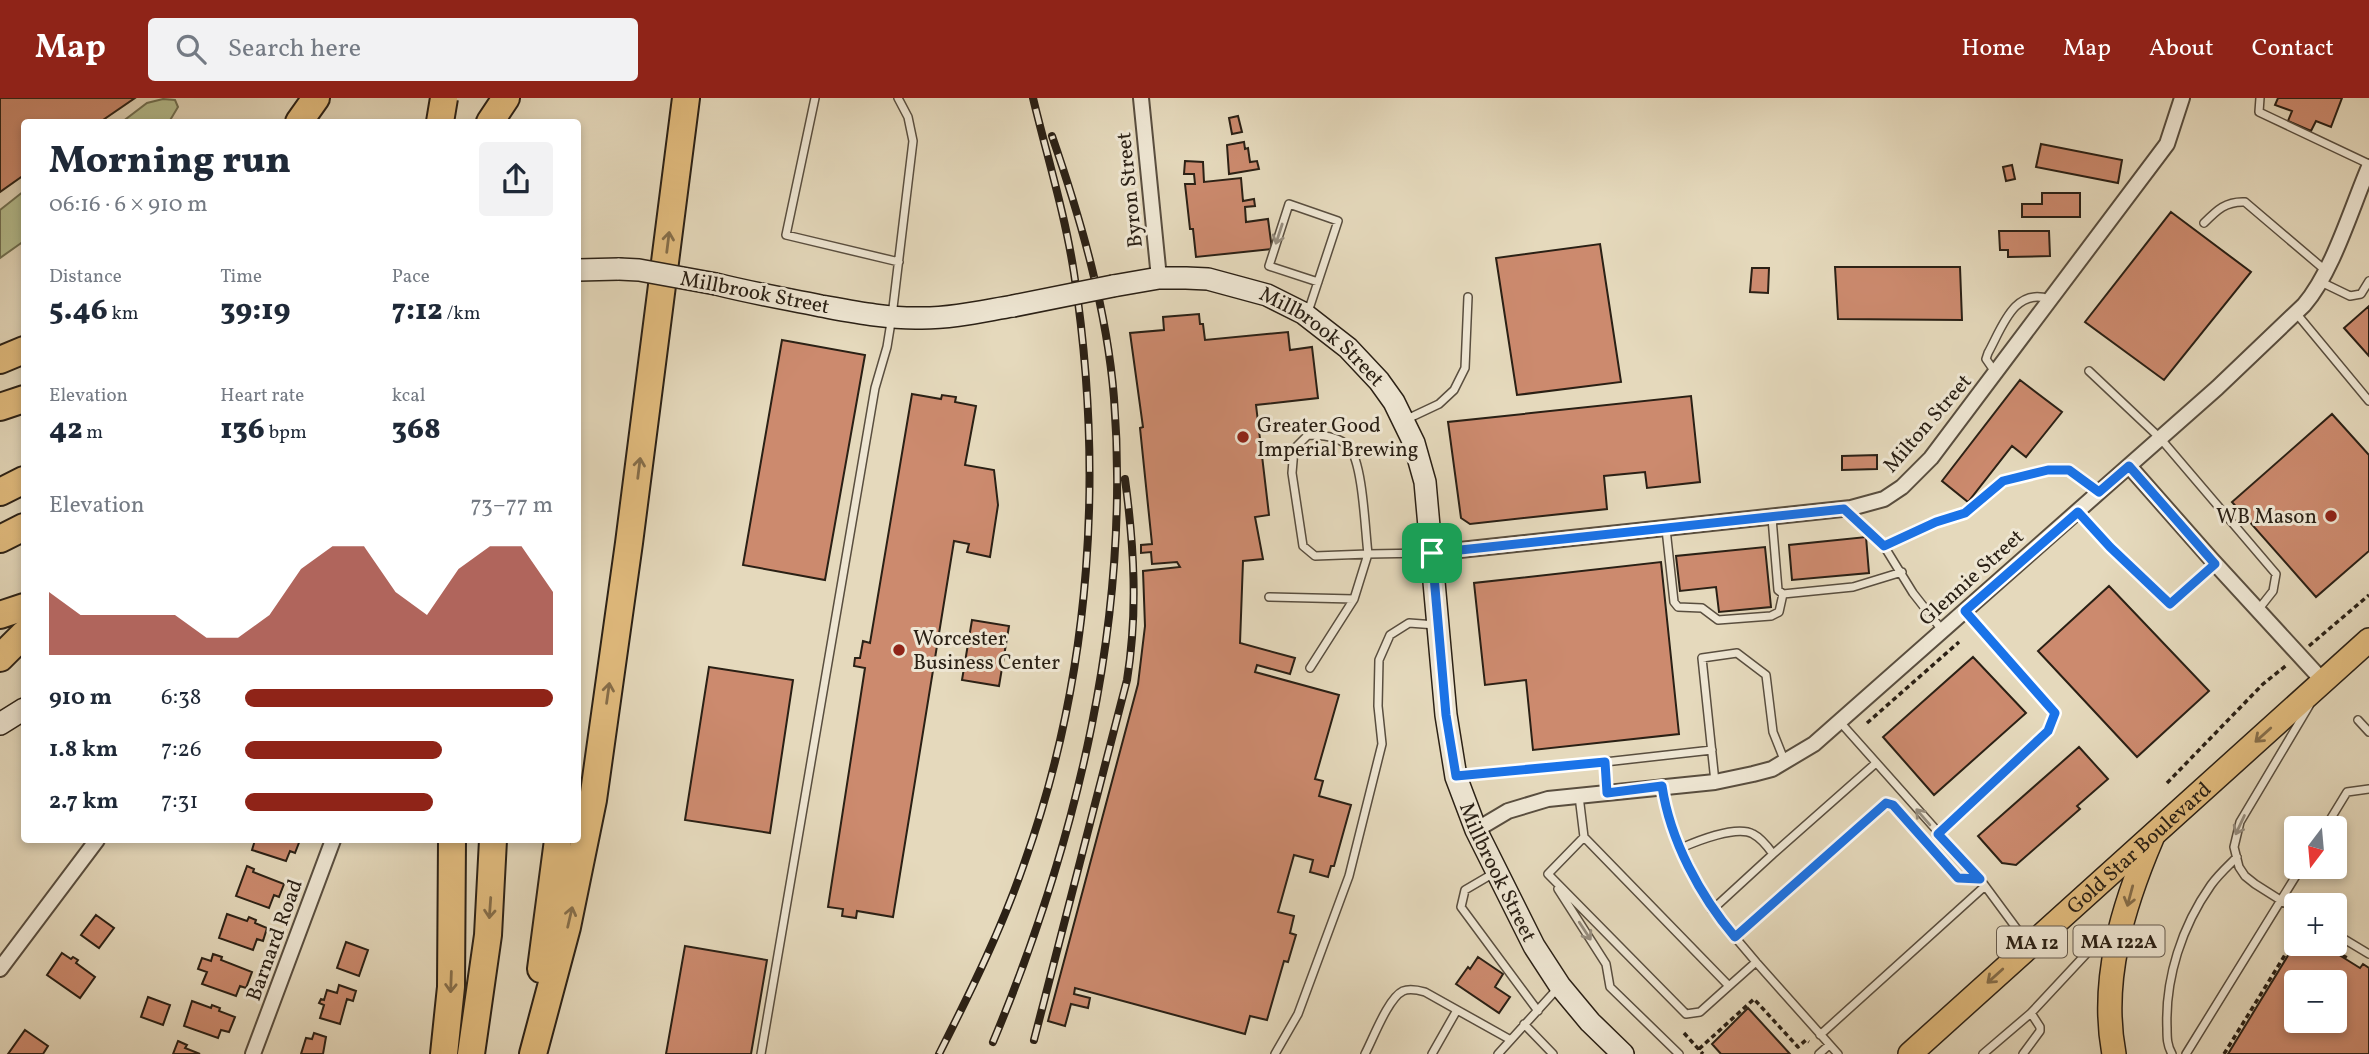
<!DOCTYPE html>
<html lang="en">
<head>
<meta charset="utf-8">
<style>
  :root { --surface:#fff; --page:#f2f2f3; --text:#1f2937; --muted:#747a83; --accent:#8f2418 }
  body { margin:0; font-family:Vollkorn,serif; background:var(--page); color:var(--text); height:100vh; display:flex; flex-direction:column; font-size:26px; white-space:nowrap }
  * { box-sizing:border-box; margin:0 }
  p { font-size:23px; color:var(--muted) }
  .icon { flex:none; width:38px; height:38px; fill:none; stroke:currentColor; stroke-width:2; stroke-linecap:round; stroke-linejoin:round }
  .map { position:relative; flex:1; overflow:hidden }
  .details { position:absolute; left:21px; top:21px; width:560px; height:724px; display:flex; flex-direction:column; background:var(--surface); border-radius:7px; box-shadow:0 4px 10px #0003 }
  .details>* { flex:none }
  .needle { width:46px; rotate:196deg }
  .buttons { position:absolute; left:2284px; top:718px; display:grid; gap:14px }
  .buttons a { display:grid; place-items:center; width:63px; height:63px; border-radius:7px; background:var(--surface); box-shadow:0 4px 10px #0003; font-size:35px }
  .pin { position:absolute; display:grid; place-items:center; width:60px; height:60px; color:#fff; margin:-30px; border-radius:14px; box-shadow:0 4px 10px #0006 }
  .round { display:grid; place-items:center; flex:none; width:74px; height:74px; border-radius:7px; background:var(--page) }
  .summary { display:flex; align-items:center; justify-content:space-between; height:119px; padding:0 28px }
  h1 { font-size:38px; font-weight:800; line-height:52px }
  .figures { display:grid; grid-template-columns:repeat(3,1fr); gap:10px; height:119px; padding:7px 28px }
  .figures div { display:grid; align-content:center }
  .figures b { font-size:30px; font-weight:800 }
  .figures small { font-size:19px; font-weight:400 }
  .figures p { font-size:19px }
  .chart { height:196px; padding:14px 28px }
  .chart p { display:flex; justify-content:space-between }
  .chart svg { width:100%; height:126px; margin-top:7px; fill:var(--accent); opacity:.7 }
  ul { padding:0 28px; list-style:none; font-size:23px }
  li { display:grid; grid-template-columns:112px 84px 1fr; align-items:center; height:52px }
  li i { height:18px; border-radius:9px; background:var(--accent) }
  header { display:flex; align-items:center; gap:42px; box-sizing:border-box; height:98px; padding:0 35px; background:var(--accent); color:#fff }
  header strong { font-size:33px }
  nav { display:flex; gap:38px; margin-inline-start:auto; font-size:24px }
  .search { width:490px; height:63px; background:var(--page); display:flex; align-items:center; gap:18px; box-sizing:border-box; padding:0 24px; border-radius:7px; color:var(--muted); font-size:26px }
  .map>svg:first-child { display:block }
  .green { fill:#b6bf90; stroke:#707052; stroke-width:2 }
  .building { fill:#cc8a6e; stroke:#2a2015; stroke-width:2; fill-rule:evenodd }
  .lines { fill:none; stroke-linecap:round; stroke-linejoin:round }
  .service-casing { stroke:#594e3f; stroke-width:10 }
  .minor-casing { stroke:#594e3f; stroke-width:18 }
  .secondary-casing { stroke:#2a2015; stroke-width:24 }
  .primary-casing { stroke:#2a2015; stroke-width:26 }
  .motorway-casing { stroke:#2a2015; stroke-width:30 }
  .path { stroke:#2a2015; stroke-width:3.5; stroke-dasharray:5 3.5; stroke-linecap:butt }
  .service { stroke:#eee6d3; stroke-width:7 }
  .minor { stroke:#eee6d3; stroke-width:14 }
  .secondary { stroke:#eee6d3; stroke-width:21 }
  .primary { stroke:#e2bc7e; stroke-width:23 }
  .motorway { stroke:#e2bc7e; stroke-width:26 }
  .rail-casing { stroke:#2a2015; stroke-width:8 }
  .rail { stroke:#eee6d3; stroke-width:5; stroke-dasharray:16; stroke-linecap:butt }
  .secondary-bridge-casing { stroke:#2a2015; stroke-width:24; stroke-linecap:butt }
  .motorway-bridge-casing { stroke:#2a2015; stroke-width:30; stroke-linecap:butt }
  .secondary-bridge { stroke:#eee6d3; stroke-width:21 }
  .motorway-bridge { stroke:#e2bc7e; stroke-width:26 }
  .oneway { stroke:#968d7e }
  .oneway2 { stroke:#866e4a }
  .route-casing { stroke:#fff; stroke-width:14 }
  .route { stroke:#1a73e8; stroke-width:9 }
  .poi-dot { fill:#8f2418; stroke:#eee6d3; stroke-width:2.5 }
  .labels { text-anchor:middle; stroke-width:6; stroke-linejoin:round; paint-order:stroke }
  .shield { fill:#eee6d3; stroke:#655b4e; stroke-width:2 }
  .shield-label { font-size:19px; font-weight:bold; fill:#2a2015 }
  .street-label { font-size:21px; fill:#2a2015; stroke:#eee6d3 }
  .poi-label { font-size:21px; fill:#2a2015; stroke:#eee6d3; text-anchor:start }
</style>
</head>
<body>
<header>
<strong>Map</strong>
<div class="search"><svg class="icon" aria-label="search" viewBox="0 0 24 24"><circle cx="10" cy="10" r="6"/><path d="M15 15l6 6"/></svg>Search here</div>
<nav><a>Home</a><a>Map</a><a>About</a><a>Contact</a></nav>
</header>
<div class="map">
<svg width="2369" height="956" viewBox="0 0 2369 956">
  <rect width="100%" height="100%" fill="#e5d9bc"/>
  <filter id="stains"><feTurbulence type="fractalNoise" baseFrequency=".00286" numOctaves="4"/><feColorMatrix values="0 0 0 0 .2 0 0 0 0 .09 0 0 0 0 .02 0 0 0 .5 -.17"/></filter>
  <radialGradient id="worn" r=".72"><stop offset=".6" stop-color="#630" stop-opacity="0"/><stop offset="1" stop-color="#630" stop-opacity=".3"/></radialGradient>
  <!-- green -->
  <path class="green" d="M163,1L175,2L178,9L169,24H122L147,5Z
    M24,93V143L0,160V112Z"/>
  <!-- building -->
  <path class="building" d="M0,0H135L100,24H24V77L0,94Z
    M2278,0H2342L2331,29L2316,23L2311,33L2288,23L2292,13L2275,7Z
    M1238,18L1242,34L1232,36L1229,20Z
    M1244,44L1245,51L1248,50L1250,64L1257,63L1259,71L1229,76L1227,47Z
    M2041,46L2122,62L2118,85L2036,69Z
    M1185,63L1203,64L1204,84L1241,80L1243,103L1254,101L1255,108L1245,109L1246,124L1268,121L1272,151L1196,159L1193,131H1190L1185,86H1195L1194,76H1184Z
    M2012,67L2015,81L2006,83L2003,69Z
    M2042,95H2080V119H2022V106H2042Z
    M2171,114L2251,174L2164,282L2085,224Z
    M1999,133H2049L2050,158L2008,159V152H2000Z
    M1600,146L1621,284L1517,297L1496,160Z
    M1835,169H1960L1962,222L1838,221Z
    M1752,170H1769L1768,195L1750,194Z
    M2369,208V258L2344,230Z
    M1199,216L1200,226H1203L1205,242L1288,234L1290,252L1312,249L1318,300L1256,307L1269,417L1255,419L1263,461L1243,463L1240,545L1295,560L1290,576L1257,567L1255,574L1339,597L1315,681L1323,683L1319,698L1351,707L1334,768H1331L1328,779L1310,774L1313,762L1294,757L1278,814L1294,818L1290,835L1296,837L1288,864L1284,863L1267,922L1250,918L1245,936L1075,890L1074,896L1090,900L1088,910L1071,906L1065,928L1048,923L1138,586L1145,528L1143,473L1180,469L1177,464L1152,466L1151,454L1141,455V447L1152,446L1140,330L1143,329L1130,235L1164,232L1163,219Z
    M782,242L865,257L825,482L743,467Z
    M2020,282L2062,314L2026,359L2012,348L1968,404L1942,383Z
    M912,296L941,301L942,297L956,299L955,304L976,308L965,367L994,372L998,407L990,459L967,454L969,446L954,443L893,819L857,813L856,820L842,818L843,811L828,809L865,570L854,568L855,560H860L863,543L870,545Z
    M1691,298L1700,384L1647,390L1645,374L1604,378L1607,411L1470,426L1461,420L1448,324Z
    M2332,316L2369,357V453L2316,499L2232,404Z
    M1877,357V371L1842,372V358Z
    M1866,439L1869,475L1792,482L1789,447Z
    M1765,449L1771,509L1719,514L1716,489L1680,493L1676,458Z
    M1661,464L1679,636L1533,652L1526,582L1485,587L1474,485Z
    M2109,488L2209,593L2137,659L2038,553Z
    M972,522L1009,528L999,588L962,582Z
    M1973,559L2026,615L1934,697L1883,639Z
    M709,569L793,582L770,735L685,722Z
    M2079,649L2108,681L2077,708L2080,711L2016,767L2002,765L1978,738Z
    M255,742H300L295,755L290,753L286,763L252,752Z
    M247,768L254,771L253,774L284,786L279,799L274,797L269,810L236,798Z
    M227,816L247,823L249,819L256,822L255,825L267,830L263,843L257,841L253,852L219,840Z
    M96,817L114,830L99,850L81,837Z
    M346,844L368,852L359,878L337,870Z
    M2300,845H2313L2318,848L2320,845L2360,870L2363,866L2369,870V956H2228L2295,846L2299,848ZM2296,884H2334V922H2296Z
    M685,848L767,862L751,956H666Z
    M62,855L71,861L73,859L78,862L76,865L95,879L80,900L47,877Z
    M213,856L222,859L221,862L252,874L246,890L240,888L236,898L202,886L207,874L198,871L202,860L211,863Z
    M1478,859L1503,876L1495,889L1510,899L1499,915L1456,886L1468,869L1470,871Z
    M339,887L356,893L353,903L347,901L340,926L320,920L324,907L319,905L321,901L324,902L327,892L337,895Z
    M148,899L170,907L163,927L141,919Z
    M192,903L211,910L212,907L220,910L219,913L235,919L229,934L221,932L218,940L184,928Z
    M1748,910L1790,956H1721L1712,946Z
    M25,932L48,948L43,956H8Z
    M314,935L326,939L323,956H301L306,940L312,941Z
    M178,943L187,947L185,950L200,956H173Z"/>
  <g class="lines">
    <!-- service casing -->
    <g class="service-casing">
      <path id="service" d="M815,0L786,137L899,164
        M2260,0L2259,14L2369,66
        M2204,125C2217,112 2226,103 2245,104L2325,172
        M2321,184L2350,198L2361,196L2369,183
        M1308,214L1338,123L1289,106L1269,168L1318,184
        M2296,215L2369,303
        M2089,273L2160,340L2276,476L2273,493L2258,512
        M1995,274L1986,261L1988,255C2002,230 2014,189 2049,201
        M1405,322L1439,306L1454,292L1465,270L1468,199
        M1308,337C1321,338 1338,337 1349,349C1363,365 1365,432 1368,456L1315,458L1303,448L1292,375L1294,351Z
        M1844,412L1884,448L1913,495L1942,532
        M2078,413L2110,449L2170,506L2215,466
        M1772,420L1778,492L1783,496L1853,489L1902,474
        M1666,431L1674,504L1678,509L1702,510L1718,522L1771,518L1779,514L1783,496
        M1884,448L1936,424L1965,415L2003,383L2048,372H2069L2099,394
        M1269,499L1354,501L1368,456L1427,455
        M1310,570L1354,501
        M2358,622L2369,634
        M1840,624L1980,781L2028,846
        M1459,678L1605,664
        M1715,684L1702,560L1737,555L1766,577L1773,634L1785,664
        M1662,689L1665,709L1681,750L1712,812L1756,864
        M1607,695L1605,664L1712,652
        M2325,730L2347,694L2369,691
        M1938,736L2048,633L2055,615L1965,513
        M1584,739L1729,888L1756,864L1838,956
        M1681,750C1697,743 1737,727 1753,736C1761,740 1768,749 1773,756L1712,812
        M1773,756L1876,665
        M1494,775L1465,792L1461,809L1538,913
        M1548,776L1686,916L1700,914L1729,888
        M1548,776L1584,739L1579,698
        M1558,791L1606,866L1610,889L1679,956
        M2296,812L2255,786L2245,778L2239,769L2234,749L2240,724L2309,608
        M2334,835L2369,856
        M1735,839L1886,705L1893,707L1958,780L1980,781
        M1524,926L1553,956
        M1820,937L1985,788
        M761,956L875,290L887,249L892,218L913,43L908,19L898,0
        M1275,956L1298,916L1349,778L1382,646L1378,608L1379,562L1390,537L1409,525L1436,527
        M1365,956C1373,941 1388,900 1403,893C1410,890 1418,892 1425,894L1509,941
        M1432,956L1457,912
        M1498,956L1557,891
        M1819,956L1829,947
        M1983,956L2031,915
        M2023,956L2040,933V929L2031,915L2087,855L2113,841
        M2172,956C2167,947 2167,940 2167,930C2165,880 2182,828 2211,787C2218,777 2228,768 2237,759
        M2186,956L2302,768"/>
    </g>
    <!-- minor casing -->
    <g class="minor-casing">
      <path id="minor" d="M1141,0L1159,180
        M2129,368L2211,461L2323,583
        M1432,455L1851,410L1884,401L1902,389L1931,360L2167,46L2182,0
        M1476,732L1508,713L1548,701L1715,684L1753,676L1772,671L1814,646L2217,290L2304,207C2333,173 2351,111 2369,69
        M0,871L97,742
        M253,956L333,742"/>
    </g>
    <!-- secondary casing -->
    <g class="secondary-casing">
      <g id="secondary">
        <path d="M578,172L619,171"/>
        <path d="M716,186C751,195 787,201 821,208C854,214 889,221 922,220C953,220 983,213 1013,208"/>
        <path id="s1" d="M1113,188L1159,180H1186L1208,181L1267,197L1303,215L1348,250L1379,283L1394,304L1414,345L1425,384L1446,617L1456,679L1476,732L1534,848L1560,888L1590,924L1623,956"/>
        <path d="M0,626L24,611"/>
      </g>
    </g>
    <!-- primary casing -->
    <g class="primary-casing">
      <g id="primary">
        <path id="s2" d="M1910,956L2369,542"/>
        <path d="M2114,956C2100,882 2123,808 2152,740"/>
      </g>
    </g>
    <!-- motorway casing -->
    <g class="motorway-casing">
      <path id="motorway" d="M299,24L316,0
        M490,24L506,0
        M0,262L24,252
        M0,309L24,301
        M0,394L24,382
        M0,441L24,429
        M0,517L24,509
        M0,560L24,536
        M541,871L558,742
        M444,956L451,889L452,742
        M471,956L488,837L493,742
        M533,956L567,829L593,702L629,445L686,0"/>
    </g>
    <!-- path -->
    <path class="path" d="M2309,548L2369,497
      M1867,625L1959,544
      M2167,685L2263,586L2288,566
      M2291,828L2296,832
      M2320,845L2349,861
      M1684,935L1703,956
      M1699,951L1754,901L1798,949L1806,942L1809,944
      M2224,956L2296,839"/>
    <!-- service -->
    <use href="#service" class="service"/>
    <!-- minor -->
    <use href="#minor" class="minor"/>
    <!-- secondary -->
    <use href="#secondary" class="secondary"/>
    <!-- primary -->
    <use href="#primary" class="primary"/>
    <!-- motorway -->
    <use href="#motorway" class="motorway"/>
    <!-- rail casing -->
    <g class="rail-casing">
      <path id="rail" d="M1034,942L1127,582C1138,514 1134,448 1125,381
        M993,944C1077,743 1131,520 1114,300C1107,212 1081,122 1052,38
        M939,956C971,893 1002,830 1025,763C1092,574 1104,373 1074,175C1065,116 1047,58 1033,0"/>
    </g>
    <!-- rail -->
    <use href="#rail" class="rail"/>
    <!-- secondary-bridge casing -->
    <g class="secondary-bridge-casing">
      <path id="secondary-bridge" d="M619,171L639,172L716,186
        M1013,208L1113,188"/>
    </g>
    <!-- motorway-bridge casing -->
    <g class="motorway-bridge-casing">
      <path id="motorway-bridge" d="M440,24L444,0"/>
    </g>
    <!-- secondary-bridge -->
    <use href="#secondary-bridge" class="secondary-bridge"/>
    <!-- motorway-bridge -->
    <use href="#motorway-bridge" class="motorway-bridge"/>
  </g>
  <!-- one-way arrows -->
  <defs><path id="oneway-shaft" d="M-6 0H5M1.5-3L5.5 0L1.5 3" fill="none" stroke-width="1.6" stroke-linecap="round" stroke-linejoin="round" transform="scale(1.75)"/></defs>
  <g class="oneway">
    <use href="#oneway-shaft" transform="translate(1279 136) rotate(108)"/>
    <use href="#oneway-shaft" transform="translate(1923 719) rotate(-131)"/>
    <use href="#oneway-shaft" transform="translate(2240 727) rotate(115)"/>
    <use href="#oneway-shaft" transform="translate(1585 833) rotate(57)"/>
  </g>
  <g class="oneway2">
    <use href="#oneway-shaft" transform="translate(668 144) rotate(-83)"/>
    <use href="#oneway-shaft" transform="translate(639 370) rotate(-83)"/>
    <use href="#oneway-shaft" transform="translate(608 595) rotate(-82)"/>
    <use href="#oneway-shaft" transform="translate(2263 637) rotate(138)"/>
    <use href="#oneway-shaft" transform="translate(2130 798) rotate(105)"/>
    <use href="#oneway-shaft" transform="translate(490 810) rotate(94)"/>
    <use href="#oneway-shaft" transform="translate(570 819) rotate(-77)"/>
    <use href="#oneway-shaft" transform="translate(1995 878) rotate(138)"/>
    <use href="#oneway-shaft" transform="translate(451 884) rotate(92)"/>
  </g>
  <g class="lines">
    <!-- route casing -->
    <g class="route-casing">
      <path id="route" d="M2129,368L2215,466L2170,506L2110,449L2078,414L1965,513L2055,615L2048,633L1938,736L1980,781L1958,780L1893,707L1886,705L1735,839C1700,798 1670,742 1662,688L1607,695L1605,664L1456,678L1446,617L1432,455L1844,411L1884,448L1936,424L1965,415L2003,383L2048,372H2069L2099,394Z"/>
    </g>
    <!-- route -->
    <use href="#route" class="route"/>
  </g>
  <!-- markers -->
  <g class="poi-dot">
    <circle cx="1243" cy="339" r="7"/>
    <circle cx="2331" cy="418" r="7"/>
    <circle cx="899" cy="552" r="7"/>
  </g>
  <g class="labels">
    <!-- shield labels -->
    <g class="shield">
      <rect x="2073.5" y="827.5" width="91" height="31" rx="5"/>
      <rect x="1997" y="828.5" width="70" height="31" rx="5"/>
    </g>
    <g class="shield-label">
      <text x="2119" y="850">MA 122A</text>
      <text x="2032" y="851">MA 12</text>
    </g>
    <!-- street labels -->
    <g class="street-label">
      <text transform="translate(1129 92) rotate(-96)" y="7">Byron Street</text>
      <text transform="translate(755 194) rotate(11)" y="7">Millbrook Street</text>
      <text dy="7" stroke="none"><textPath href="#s1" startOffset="226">Millbrook Street</textPath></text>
      <text transform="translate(1927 325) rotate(-49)" y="7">Milton Street</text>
      <text transform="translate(1971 479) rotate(-42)" y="7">Glennie Street</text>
      <text dy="7" stroke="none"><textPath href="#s2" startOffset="308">Gold Star Boulevard</textPath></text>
      <text dy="7" stroke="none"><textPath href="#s1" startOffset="812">Millbrook Street</textPath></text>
      <text transform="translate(274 842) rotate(-70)" y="7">Barnard Road</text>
    </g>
    <!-- poi labels -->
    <g class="poi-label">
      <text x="1257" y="334">Greater Good<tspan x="1257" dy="24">Imperial Brewing</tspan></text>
      <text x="2317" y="425" text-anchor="end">WB Mason</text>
      <text x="913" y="547">Worcester<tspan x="913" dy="24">Business Center</tspan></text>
    </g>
  </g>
  <rect width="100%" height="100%" filter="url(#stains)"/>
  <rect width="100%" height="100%" fill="url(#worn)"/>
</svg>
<div class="buttons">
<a><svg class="needle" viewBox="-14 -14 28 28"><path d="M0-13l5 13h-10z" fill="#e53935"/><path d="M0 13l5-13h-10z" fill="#747a83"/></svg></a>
<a>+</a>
<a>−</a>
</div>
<div class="pin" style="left:1432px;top:455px;background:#1e9e55"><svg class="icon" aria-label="arrive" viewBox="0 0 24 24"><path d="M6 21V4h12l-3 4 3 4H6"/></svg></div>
<section class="details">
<div class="summary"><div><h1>Morning run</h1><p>06:16 · 6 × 910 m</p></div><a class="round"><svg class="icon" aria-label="share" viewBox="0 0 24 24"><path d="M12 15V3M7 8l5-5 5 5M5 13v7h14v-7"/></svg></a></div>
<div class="figures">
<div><p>Distance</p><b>5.46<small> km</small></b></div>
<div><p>Time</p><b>39:19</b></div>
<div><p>Pace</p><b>7:12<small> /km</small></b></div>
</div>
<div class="figures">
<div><p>Elevation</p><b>42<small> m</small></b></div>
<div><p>Heart rate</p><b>136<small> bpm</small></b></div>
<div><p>kcal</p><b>368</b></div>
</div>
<div class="chart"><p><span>Elevation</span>73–77 m</p>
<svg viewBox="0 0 160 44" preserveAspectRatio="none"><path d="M0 44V22L10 30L20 30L30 30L40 30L50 38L60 38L70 30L80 14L90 6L100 6L110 22L120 30L130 14L140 6L150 6L160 22V44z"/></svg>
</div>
<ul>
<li><b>910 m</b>6:38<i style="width:100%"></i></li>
<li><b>1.8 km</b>7:26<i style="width:64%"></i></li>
<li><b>2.7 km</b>7:31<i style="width:61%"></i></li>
</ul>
</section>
</div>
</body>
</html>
